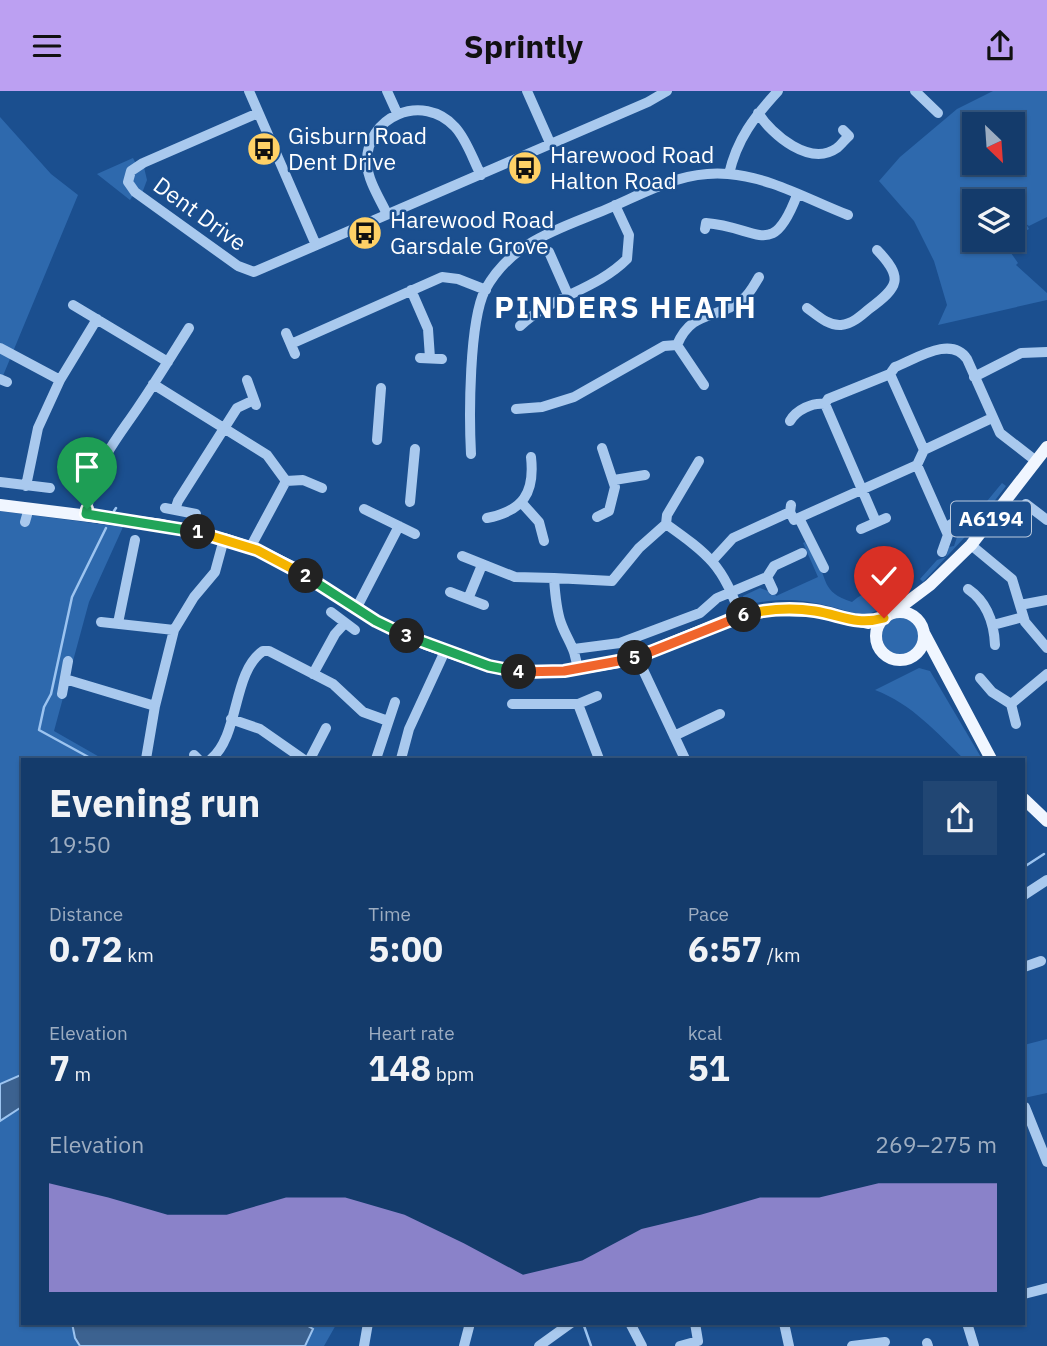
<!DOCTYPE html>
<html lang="en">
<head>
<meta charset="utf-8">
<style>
  :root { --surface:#143b6b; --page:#214673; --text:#f1f3f6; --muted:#9dadc1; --line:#33557e; --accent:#bca0f2 }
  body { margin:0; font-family:"IBM Plex Sans",sans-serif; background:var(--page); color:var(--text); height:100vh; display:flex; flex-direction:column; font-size:26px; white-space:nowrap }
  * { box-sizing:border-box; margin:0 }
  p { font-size:23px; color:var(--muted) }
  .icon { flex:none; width:38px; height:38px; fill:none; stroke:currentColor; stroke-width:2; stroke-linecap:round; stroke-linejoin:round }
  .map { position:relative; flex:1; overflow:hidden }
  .sheet { position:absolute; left:21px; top:667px; width:1004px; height:567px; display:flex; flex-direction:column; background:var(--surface); border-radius:0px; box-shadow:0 2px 5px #0004,0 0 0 2px var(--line) }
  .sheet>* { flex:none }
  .needle { width:46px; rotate:155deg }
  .tools { position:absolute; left:962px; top:21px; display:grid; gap:14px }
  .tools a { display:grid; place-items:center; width:63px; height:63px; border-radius:0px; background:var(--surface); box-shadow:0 2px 5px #0004,0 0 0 2px var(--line); font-size:35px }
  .pin { position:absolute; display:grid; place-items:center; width:60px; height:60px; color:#fff; margin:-72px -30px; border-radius:50% 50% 50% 0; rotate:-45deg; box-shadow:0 0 7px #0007 }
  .pin .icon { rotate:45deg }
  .km { position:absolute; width:35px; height:35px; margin:-18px; border-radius:50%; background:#222; color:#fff; font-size:19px; line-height:35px; text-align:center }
  .round { display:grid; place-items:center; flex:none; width:74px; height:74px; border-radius:0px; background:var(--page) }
  .headline { display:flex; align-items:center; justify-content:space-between; height:119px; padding:0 28px }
  h1 { font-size:38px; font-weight:700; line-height:52px }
  .figures { display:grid; grid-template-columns:repeat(3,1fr); gap:10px; height:119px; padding:7px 28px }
  .figures div { display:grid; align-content:center }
  .figures b { font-size:35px; font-weight:700 }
  .figures small { font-size:19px; font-weight:400 }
  .figures p { font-size:19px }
  .chart { height:196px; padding:14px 28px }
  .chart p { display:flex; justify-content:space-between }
  .chart svg { width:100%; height:126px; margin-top:7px; fill:var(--accent); opacity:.7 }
  header { display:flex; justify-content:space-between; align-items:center; height:91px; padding:0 28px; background:var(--accent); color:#111; font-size:32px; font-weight:700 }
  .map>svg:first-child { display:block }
  .green { fill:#2e69ad; fill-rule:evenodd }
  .water { fill:#3c6290; stroke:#9cc4f0; stroke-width:2 }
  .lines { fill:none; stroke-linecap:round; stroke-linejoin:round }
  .stream { stroke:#9cc4f0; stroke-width:2.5 }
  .minor { stroke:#a9c9ee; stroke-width:10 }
  .major { stroke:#f0f6ff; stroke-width:12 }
  .split-1-casing { stroke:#fff; stroke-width:14 }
  .split-2-casing { stroke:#fff; stroke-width:14 }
  .split-3-casing { stroke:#fff; stroke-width:14 }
  .split-4-casing { stroke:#fff; stroke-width:14 }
  .split-5-casing { stroke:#fff; stroke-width:14 }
  .split-6-casing { stroke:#fff; stroke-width:14 }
  .split-7-casing { stroke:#fff; stroke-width:14 }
  .split-1 { stroke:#22a559; stroke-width:9 }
  .split-2 { stroke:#f5b400; stroke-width:9 }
  .split-3 { stroke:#22a559; stroke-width:9 }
  .split-4 { stroke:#22a559; stroke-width:9 }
  .split-5 { stroke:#f0652b; stroke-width:9 }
  .split-6 { stroke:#f0652b; stroke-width:9 }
  .split-7 { stroke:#f5b400; stroke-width:9 }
  .labels { text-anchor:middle; stroke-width:5; stroke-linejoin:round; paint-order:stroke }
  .shield { fill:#1b4f8f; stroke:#bbcadd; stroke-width:2 }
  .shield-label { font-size:21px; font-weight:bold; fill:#fff }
  .poi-label { font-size:23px; fill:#fff; stroke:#1b4f8f; text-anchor:start }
  .street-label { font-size:23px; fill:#fff; stroke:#1b4f8f }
  .district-label { font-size:30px; font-weight:bold; letter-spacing:2px; fill:#fff; stroke:#1b4f8f }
</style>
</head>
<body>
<header><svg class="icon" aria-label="menu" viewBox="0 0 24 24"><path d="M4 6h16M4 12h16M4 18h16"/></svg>Sprintly<svg class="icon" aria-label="share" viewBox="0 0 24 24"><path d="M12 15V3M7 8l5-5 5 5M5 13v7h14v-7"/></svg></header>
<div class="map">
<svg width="1047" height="1255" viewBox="0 0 1047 1255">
  <rect width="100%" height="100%" fill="#1b4f8f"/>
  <!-- green -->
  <path class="green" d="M993,0H1047V126L1029,135L1026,133L1029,138L1013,147V110H975V149H1010L1004,152L1018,172L1016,174L1047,202V209L938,234L947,214L934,170L914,130L879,90L900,66L957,18ZM975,33H1013V72H975Z
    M0,26L51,83L78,104L0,292Z
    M133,67L137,75L143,72L147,89L141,105L135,101L130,109L97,83Z
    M1002,392L1006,395L977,433L923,491L920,488L937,469L946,466L949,456L954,455L960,437L975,430L985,418L983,415Z
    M0,420L123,436L89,511L54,640L103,668H23V983L0,993Z
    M805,451C808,457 811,461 814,465C829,488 820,501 852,511C866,500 874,495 890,506L898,503L904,506L865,525C817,512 796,503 745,514L743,505L760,497L768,500L770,504L775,502L776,505L818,486L803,452Z
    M882 545a19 19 0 1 1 38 0a19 19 0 1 1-38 0Z
    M919,577L930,580L982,668H964C936,641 912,613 875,599Z
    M1047,948V1002L1024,1007V954Z
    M23,1015V1232H72L75,1247L80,1255H0V1030Z
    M303,1232H337L324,1255H305L313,1239Z"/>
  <!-- water -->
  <path class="water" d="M23,983V1015L0,1030V993Z
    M72,1232H303L313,1238L305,1255H80L75,1247Z"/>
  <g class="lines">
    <!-- stream -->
    <path class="stream" d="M114,420L116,417
      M92,668L39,639L44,616L51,603L72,506L106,437
      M1024,776L1044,763
      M583,1232L591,1255"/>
    <!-- minor -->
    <path class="minor" d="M249,0L316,154
      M387,0L397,22
      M527,0L551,54
      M915,0L938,22
      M258,22L143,72L131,80L128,91L135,101L238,175L254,181L648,11L667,0
      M758,22C772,44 810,76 837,57C841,54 845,48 849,45L843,39
      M729,83C737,48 754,26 778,0
      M387,123C380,108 368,90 367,73C365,25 423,1 455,36C467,49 473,69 481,84
      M705,138L706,132C759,136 772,170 797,104
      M549,161L568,204
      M411,199L428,238L430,267
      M73,214L168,271
      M807,217C817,224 828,235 841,234C852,233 861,225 869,218C899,196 904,187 877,159
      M520,235C552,205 596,199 627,168L629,144L615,114
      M286,242L295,263
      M291,253L442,186L458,188L486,199
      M677,254C692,218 717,229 742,209C750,203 754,194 759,186
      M0,257L60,289
      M420,267L442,268
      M890,283L924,359
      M974,286L1021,262L1047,261
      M0,288L7,291
      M247,289L256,314
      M153,293L267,364L286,390
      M825,313L876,431
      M516,318L542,316L574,306L664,255L677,254L704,294
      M790,330C796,319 813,311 825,313L828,308L890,283L895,276C916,268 951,244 967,268L1000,342L1036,370
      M377,349L381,297
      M471,363C469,325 469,231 485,199C495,181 511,164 529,153C553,138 581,129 607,118C647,101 682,79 728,83C770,86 809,109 848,124
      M917,374L948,444L942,461
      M614,389L645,384
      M0,391L50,397
      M26,395L38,337L60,289L97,228
      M410,411L415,358
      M521,411L539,431L544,450
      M1026,413L1047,429
      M791,414L790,421L794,429L917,374L924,359L992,327
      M165,417L196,423
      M364,418L415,443
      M175,419L178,410L237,317L254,309
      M86,423C95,373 109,359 137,318C155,292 172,264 189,237
      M597,426L609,420L615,396L602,357
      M487,427C523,420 535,402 531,366
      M799,427L824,477
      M25,431L29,417
      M666,433L667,424L699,370
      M945,437L976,418
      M861,438L886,427
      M971,454L1012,488L1025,531L1047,557
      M250,457L286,390L303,389L322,397
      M462,465L515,486L554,487
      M712,470L733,447L790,421
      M767,486L773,499
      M968,498C987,511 994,531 995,554
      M450,501L484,514
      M468,508L482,474
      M1020,514L1047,509
      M356,518L399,435
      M331,521L355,539
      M101,531L174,539
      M118,532L135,449
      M993,534L1023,526
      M574,558L620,552L700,522L717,507L767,486L774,475L802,462
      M637,566L685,668
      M577,579C577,559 567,549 561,532C556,518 555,502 554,487L612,490L639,457L666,433C708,463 724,475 740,525
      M313,583L335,543L345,532
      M980,587L992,601L1011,613
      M65,588L155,615
      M62,603L68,570
      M512,613H578L597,605
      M578,613L599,668
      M231,628L260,638L303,668
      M1016,633L1011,613L1047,583
      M674,645L720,623
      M194,664L198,668
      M146,668L155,615L174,539L194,506L215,481L224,448
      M211,668C240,644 232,581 263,560H269L333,593L363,621L388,630
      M310,668L326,637
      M376,668L395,611
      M401,668L409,638L445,560
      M1024,804L1047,789
      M1024,876L1041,870
      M1025,1016L1047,1071
      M1024,1203L1047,1197
      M630,1232L642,1255
      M784,1232L789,1255
      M967,1232L974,1255
      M927,1252L928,1255
      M364,1255L368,1232
      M464,1255L470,1232
      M539,1255L571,1232
      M680,1255L698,1250L695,1232
      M852,1255L885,1251"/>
    <!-- major -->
    <path class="major" d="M0,414L162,434L224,448L257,459L296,478L376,530L426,553L489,575L521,582L564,580L630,569L729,528L770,519L814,520L868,532L884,527
      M876 545a24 24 0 1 1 48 0a24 24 0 1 1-48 0Z
      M894,521L930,494L971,454L1047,356
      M924,542L991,668
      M1024,708L1047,730"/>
  </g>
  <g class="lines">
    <!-- split-1 casing -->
    <g class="split-1-casing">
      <path id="split-1" d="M87,418L86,423L198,441"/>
    </g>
    <!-- split-2 casing -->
    <g class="split-2-casing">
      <path id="split-2" d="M198,441L257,459L306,485"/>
    </g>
    <!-- split-3 casing -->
    <g class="split-3-casing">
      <path id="split-3" d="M306,485L376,530L407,545"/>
    </g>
    <!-- split-4 casing -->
    <g class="split-4-casing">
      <path id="split-4" d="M407,545L489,575L519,581"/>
    </g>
    <!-- split-5 casing -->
    <g class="split-5-casing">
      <path id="split-5" d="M519,581L564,580L635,567"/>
    </g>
    <!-- split-6 casing -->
    <g class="split-6-casing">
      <path id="split-6" d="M635,567L744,524"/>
    </g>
    <!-- split-7 casing -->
    <g class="split-7-casing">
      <path id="split-7" d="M744,524C767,518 791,516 815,520C841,524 856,535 884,527"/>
    </g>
    <!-- split-1 -->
    <use href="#split-1" class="split-1"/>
    <!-- split-2 -->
    <use href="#split-2" class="split-2"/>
    <!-- split-3 -->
    <use href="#split-3" class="split-3"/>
    <!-- split-4 -->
    <use href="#split-4" class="split-4"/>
    <!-- split-5 -->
    <use href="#split-5" class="split-5"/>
    <!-- split-6 -->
    <use href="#split-6" class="split-6"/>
    <!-- split-7 -->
    <use href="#split-7" class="split-7"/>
  </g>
  <!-- icons -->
  <defs>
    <g id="bus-disc" transform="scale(1.75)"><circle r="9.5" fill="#ffd166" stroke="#1b4f8f"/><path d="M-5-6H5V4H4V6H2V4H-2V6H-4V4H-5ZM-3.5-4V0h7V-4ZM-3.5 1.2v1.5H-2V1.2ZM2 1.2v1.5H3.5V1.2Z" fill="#111"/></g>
  </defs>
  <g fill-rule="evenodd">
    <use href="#bus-disc" x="264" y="58"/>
    <use href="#bus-disc" x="525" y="77"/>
    <use href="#bus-disc" x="365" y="142"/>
  </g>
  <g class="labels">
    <!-- shield labels -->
    <rect class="shield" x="951" y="410.5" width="80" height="35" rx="5"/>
    <g class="shield-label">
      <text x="991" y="435">A6194</text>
    </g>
    <!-- poi labels -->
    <g class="poi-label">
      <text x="288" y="53">Gisburn Road<tspan x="288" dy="26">Dent Drive</tspan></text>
      <text x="550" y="72">Harewood Road<tspan x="550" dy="26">Halton Road</tspan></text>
      <text x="390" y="137">Harewood Road<tspan x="390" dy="26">Garsdale Grove</tspan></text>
    </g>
    <!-- street labels -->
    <g class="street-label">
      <text transform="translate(200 123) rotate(36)" y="8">Dent Drive</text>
    </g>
    <!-- district labels -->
    <g class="district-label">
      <text x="626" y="227">PINDERS HEATH</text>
    </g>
  </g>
</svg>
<div class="tools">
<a><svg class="needle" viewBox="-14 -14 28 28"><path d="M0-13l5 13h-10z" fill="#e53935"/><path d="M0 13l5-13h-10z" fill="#9dadc1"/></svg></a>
<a><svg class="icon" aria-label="layers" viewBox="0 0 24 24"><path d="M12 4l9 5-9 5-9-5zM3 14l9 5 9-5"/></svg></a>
</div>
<div class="pin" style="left:87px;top:418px;background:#1e9e55"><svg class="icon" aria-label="arrive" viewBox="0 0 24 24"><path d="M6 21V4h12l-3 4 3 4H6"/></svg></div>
<div class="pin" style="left:884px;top:527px;background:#d93025"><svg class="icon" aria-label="check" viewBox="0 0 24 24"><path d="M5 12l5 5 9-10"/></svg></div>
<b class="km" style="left:198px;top:441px">1</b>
<b class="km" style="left:306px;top:485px">2</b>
<b class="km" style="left:407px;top:545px">3</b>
<b class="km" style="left:519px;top:581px">4</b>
<b class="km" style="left:635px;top:567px">5</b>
<b class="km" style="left:744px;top:524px">6</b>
<section class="sheet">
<div class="headline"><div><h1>Evening run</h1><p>19:50</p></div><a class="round"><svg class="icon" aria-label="share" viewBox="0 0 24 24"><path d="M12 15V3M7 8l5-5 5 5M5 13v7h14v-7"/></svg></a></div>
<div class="figures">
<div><p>Distance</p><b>0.72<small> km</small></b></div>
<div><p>Time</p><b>5:00</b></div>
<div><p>Pace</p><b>6:57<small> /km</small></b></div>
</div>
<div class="figures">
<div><p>Elevation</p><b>7<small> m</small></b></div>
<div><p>Heart rate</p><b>148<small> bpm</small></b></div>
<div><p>kcal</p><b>51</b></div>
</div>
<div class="chart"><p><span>Elevation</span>269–275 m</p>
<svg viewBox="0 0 160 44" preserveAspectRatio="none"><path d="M0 44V6L10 11L20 17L30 17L40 11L50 11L60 17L70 27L80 38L90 33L100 22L110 17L120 11L130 11L140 6L150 6L160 6V44z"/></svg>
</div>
</section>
</div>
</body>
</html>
